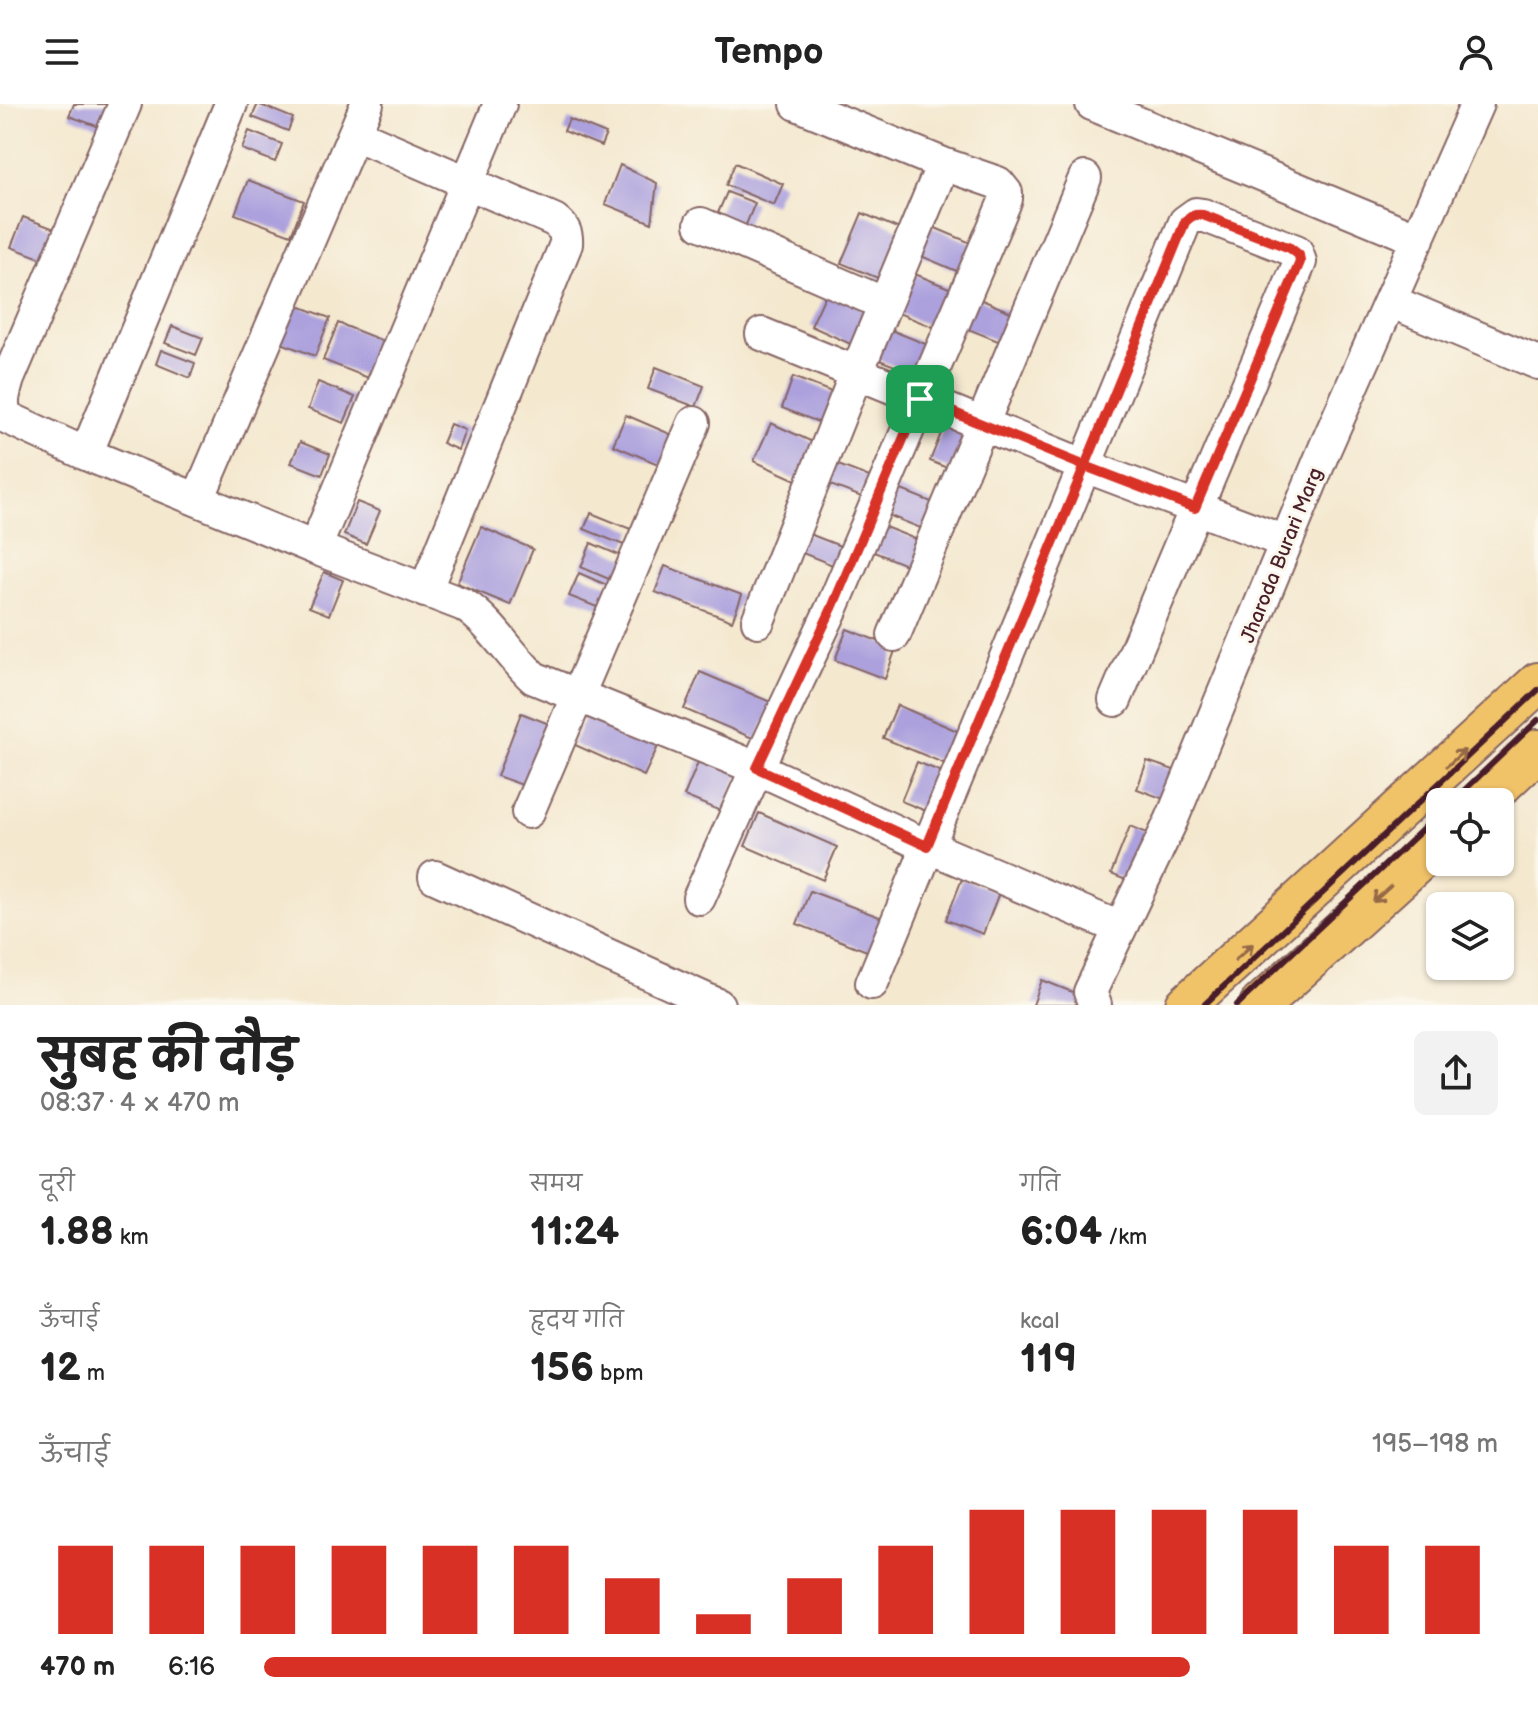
<!DOCTYPE html>
<html lang="hi">
<head>
<meta charset="utf-8">
<style>
  :root { --surface:#fff; --page:#f2f2f2; --text:#222; --muted:#767676; --accent:#d93025 }
  body { margin:0; font-family:"Balsamiq Sans","Playpen Sans Deva",sans-serif; background:var(--page); color:var(--text); height:100vh; display:flex; flex-direction:column; font-size:30px; white-space:nowrap }
  * { box-sizing:border-box; margin:0 }
  p { font-size:26px; color:var(--muted) }
  .icon { flex:none; width:44px; height:44px; fill:none; stroke:currentColor; stroke-width:2; stroke-linecap:round; stroke-linejoin:round }
  .map { position:relative; height:901px; overflow:hidden }
  .panel { display:flex; flex-direction:column; background:var(--surface); flex:1 }
  .panel>* { flex:none }
  .buttons { position:absolute; left:1426px; top:684px; display:grid; gap:16px }
  .buttons a { display:grid; place-items:center; width:88px; height:88px; border-radius:12px; background:var(--surface); box-shadow:0 2px 6px #0004; font-size:40px }
  .pin { position:absolute; display:grid; place-items:center; width:68px; height:68px; color:#fff; margin:-34px; border-radius:16px; box-shadow:0 4px 12px #0006 }
  .round { display:grid; place-items:center; flex:none; width:84px; height:84px; border-radius:12px; background:var(--page) }
  .summary { display:flex; align-items:center; justify-content:space-between; height:136px; padding:0 40px }
  h1 { font-size:44px; font-weight:700; line-height:60px }
  .stats { display:grid; grid-template-columns:repeat(3,1fr); gap:12px; height:136px; padding:8px 40px }
  .stats div { display:grid; align-content:center }
  .stats b { font-size:40px; font-weight:700 }
  .stats small { font-size:22px; font-weight:400 }
  .stats p { font-size:22px }
  .chart { height:224px; padding:16px 40px }
  .chart p { display:flex; justify-content:space-between }
  .chart svg { width:100%; height:144px; margin-top:8px; stroke:var(--accent); stroke-width:6 }
  ul { padding:0 40px; list-style:none; font-size:26px }
  li { display:grid; grid-template-columns:128px 96px 1fr; align-items:center; height:60px }
  li i { height:20px; border-radius:10px; background:var(--accent) }
  header { display:flex; justify-content:space-between; align-items:center; height:104px; padding:0 40px; background:var(--surface); font-size:36px; font-weight:700 }
  .map>svg:first-child { display:block }
  .building { fill:#aca0dd }
  .lines { fill:none; stroke-linecap:round; stroke-linejoin:round }
  .minor-casing { stroke:#866564; stroke-width:36 }
  .major-casing { stroke:#866564; stroke-width:44 }
  .minor { stroke:#fff; stroke-width:32 }
  .major { stroke:#f1c369; stroke-width:40 }
  .rail { stroke:#4a1f2b; stroke-width:6 }
  .oneway { stroke:#956947 }
  .route-casing { stroke:#fff; stroke-width:16 }
  .route { stroke:#d93025; stroke-width:10 }
  .labels { text-anchor:middle; stroke-width:6; stroke-linejoin:round; paint-order:stroke }
  .street-label { font-size:20px; fill:#4a1f2b; stroke:#fbf7ec }
</style>
</head>
<body>
<header><svg class="icon" aria-label="menu" viewBox="0 0 24 24"><path d="M4 6h16M4 12h16M4 18h16"/></svg>Tempo<svg class="icon" aria-label="person" viewBox="0 0 24 24"><circle cx="12" cy="8" r="4"/><path d="M4 21q1-7 8-7t8 7"/></svg></header>
<div class="map">
<svg width="1538" height="901" viewBox="0 0 1538 901">
  <rect width="100%" height="100%" fill="#fbf7ec"/>
  <filter id="ink" filterUnits="userSpaceOnUse"><feTurbulence type="fractalNoise" baseFrequency=".0125" numOctaves="2"/><feDisplacementMap in="SourceGraphic" scale="16" xChannelSelector="R" yChannelSelector="G"/><feConvolveMatrix kernelMatrix="1 2 1 2 8 2 1 2 1" color-interpolation-filters="sRGB"/></filter>
  <filter id="wash" filterUnits="userSpaceOnUse"><feTurbulence type="fractalNoise" baseFrequency=".006" numOctaves="4" result="noise"/><feDisplacementMap in="SourceGraphic" scale="32" xChannelSelector="R" yChannelSelector="G"/><feGaussianBlur stdDeviation="1.8" result="paint"/><feColorMatrix in="noise" values="0 0 0 0 0 0 0 0 0 0 0 0 0 0 0 0 0 1.4 0 .05"/><feComposite in="paint" operator="in"/></filter>
  <g filter="url(#wash)">
    <rect width="100%" height="100%" fill="#f4e8cf"/>
    <g id="blocks">
      <!-- building -->
      <path class="building" d="M74,0H115L105,25L69,12Z
        M258,0L293,14L288,27L252,13Z
        M569,15L606,30L601,42L564,27Z
        M249,27L282,40L275,58L242,45Z
        M735,59L783,80L774,101L726,81Z
        M620,61L657,79L652,119L605,100Z
        M248,76L304,97L291,131L235,110Z
        M727,88L755,99L743,128L715,116Z
        M862,109L911,130L890,179L841,159Z
        M23,113L60,127L48,157L11,143Z
        M926,120L978,142L966,171L914,149Z
        M910,168L959,188L943,227L893,207Z
        M830,181L875,202L857,243L811,222Z
        M970,191L1020,212L1008,241L958,221Z
        M291,199L330,214L315,252L276,237Z
        M338,219L386,238L371,275L323,256Z
        M172,222L203,234L196,251L165,239Z
        M886,224L938,245L926,274L874,254Z
        M161,246L195,259L190,274L156,260Z
        M656,263L704,282L696,303L648,285Z
        M793,273L842,292L831,323L782,304Z
        M318,278L355,293L344,319L308,305Z
        M626,311L677,333L665,363L613,341Z
        M771,319L817,340L800,378L754,357Z
        M450,320L465,326L458,346L442,339Z
        M944,322L971,334L957,368L930,357Z
        M300,338L330,350L322,371L291,359Z
        M833,359L880,377L872,397L825,379Z
        M889,381L944,403L933,429L878,407Z
        M357,398L380,407L366,440L344,431Z
        M591,409L633,426L626,442L584,425Z
        M880,421L928,440L918,466L869,446Z
        M481,423L533,445L510,501L457,479Z
        M802,427L853,447L845,466L795,446Z
        M591,439L628,455L618,479L581,463Z
        M665,462L742,491L732,517L655,488Z
        M324,468L343,476L329,511L309,503Z
        M579,469L616,485L607,507L569,492Z
        M847,525L896,544L885,575L835,556Z
        M700,568L773,599L757,636L684,605Z
        M897,601L969,632L955,664L883,634Z
        M589,606L660,638L644,672L573,640Z
        M521,609L557,623L534,685L497,672Z
        M701,651L740,668L723,708L684,692Z
        M1147,657L1183,669L1172,698L1137,685Z
        M917,658L952,672L936,711L901,697Z
        M759,709L837,743L823,776L745,742Z
        M1130,722L1157,733L1138,781L1111,770Z
        M962,775L999,789L983,830L946,816Z
        M810,787L885,815L872,849L797,820Z
        M1042,876L1085,893L1082,901H1033Z"/>
    </g>
  </g>
  <g filter="url(#ink)">
    <use href="#blocks" fill-opacity="0" stroke="#866564" stroke-width="2"/>
    <g class="lines">
      <!-- minor casing -->
      <g class="minor-casing">
        <path id="minor" d="M125,0L8,275C4,289 0,300 6,313L86,350L231,0
          M1092,0L1418,135
          M355,30L554,116C563,123 567,128 566,140L425,487
          M701,120L885,200
          M1390,197L1538,259
          M762,230L1085,362L1286,438
          M86,350L315,444L464,501C491,518 510,552 534,574L757,664L927,742L1120,824
          M198,395L367,0
          M315,444L500,0
          M758,517L856,270L943,60
          M894,531L1085,74
          M528,708L694,319
          M435,773L718,901
          M699,794L757,664L832,504L1006,95V89L998,79L943,60L797,0
          M872,879L1185,118L1196,110L1203,111L1296,147L1300,158L1115,596
          M1095,901L1090,888L1172,715L1325,344L1477,0"/>
      </g>
      <!-- major casing -->
      <g class="major-casing">
        <path id="major" d="M1483,698L1538,646
          M1186,901L1538,579
          M1260,901L1440,738"/>
      </g>
      <!-- minor -->
      <use href="#minor" class="minor"/>
      <!-- major -->
      <use href="#major" class="major"/>
      <!-- rail -->
      <path class="rail" d="M1452,698L1538,616
        M1204,901L1538,586
        M1237,901L1440,709"/>
    </g>
    <!-- one-way arrows -->
    <defs><path id="oneway-shaft" d="M-6 0H5M1.5-3L5.5 0L1.5 3" fill="none" stroke-width="1.6" stroke-linecap="round" stroke-linejoin="round" transform="scale(2)"/></defs>
    <g class="oneway">
      <use href="#oneway-shaft" transform="translate(1456 654) rotate(-42)"/>
      <use href="#oneway-shaft" transform="translate(1382 790) rotate(138)"/>
      <use href="#oneway-shaft" transform="translate(1244 848) rotate(-42)"/>
    </g>
  </g>
  <g class="lines" filter="url(#ink)">
    <!-- route casing -->
    <g class="route-casing">
      <path id="route" d="M920,295L832,504L757,664L927,742L1085,362L1195,404L1300,158L1299,151L1290,144L1203,111C1194,110 1191,112 1185,118L1085,362L920,295"/>
    </g>
    <!-- route -->
    <use href="#route" class="route"/>
  </g>
  <g class="labels">
    <!-- street labels -->
    <g class="street-label">
      <text transform="translate(1281 451) rotate(-68)" y="7">Jharoda Burari Marg</text>
    </g>
  </g>
</svg>
<div class="buttons">
<a><svg class="icon" aria-label="locate" viewBox="0 0 24 24"><circle cx="12" cy="12" r="6"/><path d="M12 2v4M12 18v4M2 12h4M18 12h4"/></svg></a>
<a><svg class="icon" aria-label="layers" viewBox="0 0 24 24"><path d="M12 4l9 5-9 5-9-5zM3 14l9 5 9-5"/></svg></a>
</div>
<div class="pin" style="left:920px;top:295px;background:#1e9e55"><svg class="icon" aria-label="arrive" viewBox="0 0 24 24"><path d="M6 21V4h12l-3 4 3 4H6"/></svg></div>
</div>
<section class="panel">
<div class="summary"><div><h1>सुबह की दौड़</h1><p>08:37 · 4 × 470 m</p></div><a class="round"><svg class="icon" aria-label="share" viewBox="0 0 24 24"><path d="M12 15V3M7 8l5-5 5 5M5 13v7h14v-7"/></svg></a></div>
<div class="stats">
<div><p>दूरी</p><b>1.88<small> km</small></b></div>
<div><p>समय</p><b>11:24</b></div>
<div><p>गति</p><b>6:04<small> /km</small></b></div>
</div>
<div class="stats">
<div><p>ऊँचाई</p><b>12<small> m</small></b></div>
<div><p>हृदय गति</p><b>156<small> bpm</small></b></div>
<div><p>kcal</p><b>119</b></div>
</div>
<div class="chart"><p><span>ऊँचाई</span>195–198 m</p>
<svg viewBox="0 0 160 44" preserveAspectRatio="none"><path d="M5 44V17M15 44V17M25 44V17M35 44V17M45 44V17M55 44V17M65 44V27M75 44V38M85 44V27M95 44V17M105 44V6M115 44V6M125 44V6M135 44V6M145 44V17M155 44V17"/></svg>
</div>
<ul>
<li><b>470 m</b>6:16<i style="width:75%"></i></li>
</ul>
</section>
</body>
</html>
